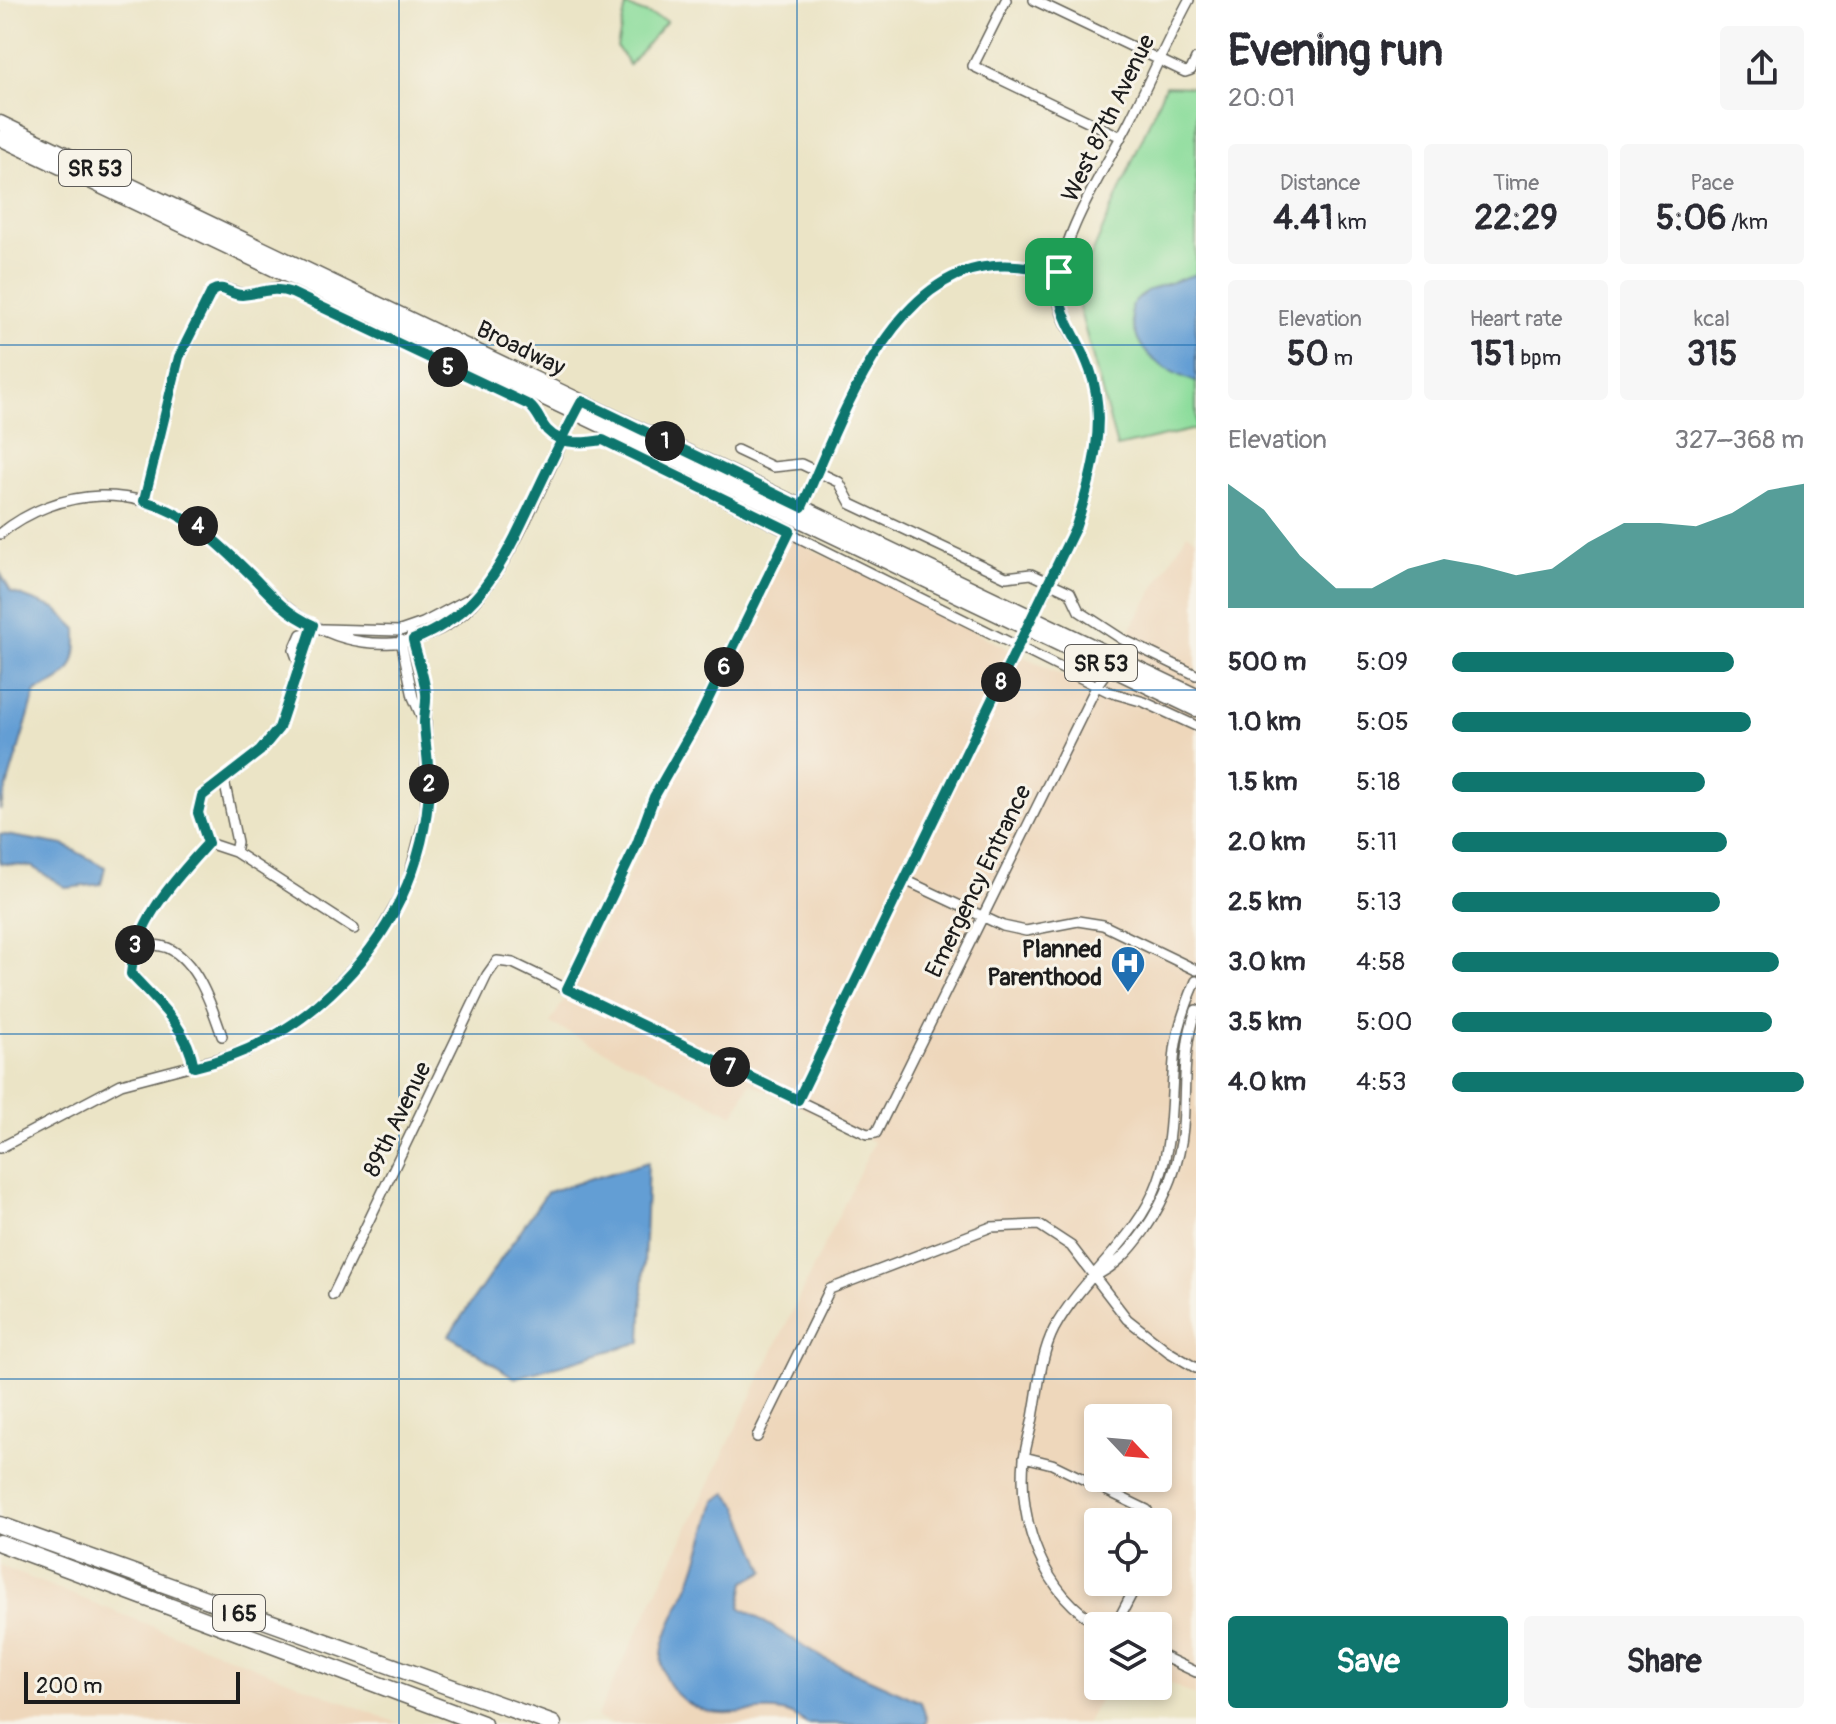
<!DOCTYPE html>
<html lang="en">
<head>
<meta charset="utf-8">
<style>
  :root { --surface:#fff; --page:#f7f7f7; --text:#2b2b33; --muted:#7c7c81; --accent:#0f766e }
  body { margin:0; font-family:Pangolin,sans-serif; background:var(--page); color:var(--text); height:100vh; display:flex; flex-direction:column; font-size:30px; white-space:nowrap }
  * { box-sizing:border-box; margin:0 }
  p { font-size:26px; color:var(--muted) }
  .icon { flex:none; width:44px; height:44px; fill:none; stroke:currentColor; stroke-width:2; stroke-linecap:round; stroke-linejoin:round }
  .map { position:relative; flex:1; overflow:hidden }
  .sheet { display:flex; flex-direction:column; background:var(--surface); width:640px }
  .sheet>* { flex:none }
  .needle { width:52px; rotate:116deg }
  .tools { position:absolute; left:1084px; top:1404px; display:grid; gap:16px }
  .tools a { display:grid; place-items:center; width:88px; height:88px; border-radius:8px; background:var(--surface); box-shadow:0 4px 12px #0003; font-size:40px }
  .scale { position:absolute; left:24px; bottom:20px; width:216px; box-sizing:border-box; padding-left:8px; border:4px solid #1c1c1c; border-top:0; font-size:22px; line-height:28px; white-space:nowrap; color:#1c1c1c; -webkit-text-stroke:6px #f7f3e8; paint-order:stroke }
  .pin { position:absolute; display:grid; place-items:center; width:68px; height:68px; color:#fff; margin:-34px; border-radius:16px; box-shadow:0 4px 12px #0006 }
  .km { position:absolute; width:40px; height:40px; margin:-20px; border-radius:50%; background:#222; color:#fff; font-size:22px; line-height:40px; text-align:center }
  .round { display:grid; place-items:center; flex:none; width:84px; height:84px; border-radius:8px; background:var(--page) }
  .overview { display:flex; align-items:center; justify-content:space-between; height:136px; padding:0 32px }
  h1 { font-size:44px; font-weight:700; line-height:60px }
  .metrics { display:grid; grid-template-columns:repeat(3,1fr); gap:12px; height:136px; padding:8px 32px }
  .metrics div { display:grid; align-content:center; border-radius:8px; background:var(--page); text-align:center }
  .metrics b { font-size:34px; font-weight:700 }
  .metrics small { font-size:22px; font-weight:400 }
  .metrics p { font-size:22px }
  .chart { height:224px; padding:16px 32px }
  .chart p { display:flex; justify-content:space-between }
  .chart svg { width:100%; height:144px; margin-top:8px; fill:var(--accent); opacity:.7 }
  .button { display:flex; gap:16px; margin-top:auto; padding:16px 32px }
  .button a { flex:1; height:92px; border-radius:8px; background:var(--accent); color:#fff; font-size:32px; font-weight:700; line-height:92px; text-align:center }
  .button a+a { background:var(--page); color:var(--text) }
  ul { padding:0 32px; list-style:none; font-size:26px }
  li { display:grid; grid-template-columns:128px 96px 1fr; align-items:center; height:60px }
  li i { height:20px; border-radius:10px; background:var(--accent) }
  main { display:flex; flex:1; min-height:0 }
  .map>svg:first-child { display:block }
  .built { fill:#eed7bb; fill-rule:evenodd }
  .green { fill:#8ddd9c; stroke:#547c5c; stroke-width:2 }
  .water { fill:#649ed4; stroke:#405d78; stroke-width:2 }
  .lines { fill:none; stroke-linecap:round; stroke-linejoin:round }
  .street-casing { stroke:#646258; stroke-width:12 }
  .primary-casing { stroke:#646258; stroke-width:17 }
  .highway-casing { stroke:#646258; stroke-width:19 }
  .street { stroke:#fff; stroke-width:9 }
  .primary { stroke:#fff; stroke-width:14 }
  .highway { stroke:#fff; stroke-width:16 }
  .route-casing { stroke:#fff; stroke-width:16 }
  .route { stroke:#0f766e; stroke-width:10 }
  .grid { fill:none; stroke:#1f6fb2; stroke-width:2; stroke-opacity:0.55 }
  .labels { text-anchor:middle; stroke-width:6; stroke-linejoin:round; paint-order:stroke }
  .shield { fill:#f7f3e8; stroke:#5e5c59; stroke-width:2 }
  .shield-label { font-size:22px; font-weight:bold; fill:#1c1c1c }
  .street-label { font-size:24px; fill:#1c1c1c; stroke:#f7f3e8 }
  .poi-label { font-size:24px; font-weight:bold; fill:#1c1c1c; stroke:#f7f3e8; text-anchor:end }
</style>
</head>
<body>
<main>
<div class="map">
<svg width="1196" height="1724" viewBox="0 0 1196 1724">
  <rect width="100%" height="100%" fill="#f7f3e8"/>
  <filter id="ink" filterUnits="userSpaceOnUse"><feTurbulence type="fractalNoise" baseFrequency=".0125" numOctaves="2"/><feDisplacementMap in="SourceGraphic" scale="16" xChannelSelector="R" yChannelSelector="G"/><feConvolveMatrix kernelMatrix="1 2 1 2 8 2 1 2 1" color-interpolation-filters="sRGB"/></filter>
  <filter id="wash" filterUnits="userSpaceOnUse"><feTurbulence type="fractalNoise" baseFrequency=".006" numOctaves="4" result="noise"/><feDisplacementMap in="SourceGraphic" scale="32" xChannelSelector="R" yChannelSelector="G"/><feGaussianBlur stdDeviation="1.8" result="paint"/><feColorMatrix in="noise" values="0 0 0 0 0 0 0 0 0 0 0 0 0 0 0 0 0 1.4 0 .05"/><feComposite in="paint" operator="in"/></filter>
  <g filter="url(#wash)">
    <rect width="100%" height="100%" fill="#ebe4c6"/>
    <!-- built -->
    <path class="built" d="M1187,533L1196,539V1696L1158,1678V1626H1098V1686H1107L1086,1724H615L596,1718L874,1142L750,1083L734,1115L550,1023L574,984L645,842L680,757L706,716L791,539L958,619L978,634L1094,691ZM1098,1418H1158V1478H1098ZM1098,1522H1158V1582H1098Z
      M0,1566L400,1724H0Z"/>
    <!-- green -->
    <path class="green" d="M626,6L667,21L629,65L617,47Z
      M1165,86L1196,87V429L1117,447L1075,293Z"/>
    <!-- water -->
    <path class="water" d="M1196,274V382C1157,368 1132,351 1131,306L1146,291Z
      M1,574L11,592L55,608L77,629C78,668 71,677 36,691L0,810Z
      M0,834L64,845L105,867L101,884L67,888L32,867L0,863Z
      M648,1162L641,1342L515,1378L449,1335L547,1192Z
      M727,1493L738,1506L765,1571L745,1582L740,1607L825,1659L921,1702L927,1720L925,1724H807C780,1701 751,1715 720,1713C706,1712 691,1707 681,1698C638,1662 678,1617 692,1577C701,1552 708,1526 715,1501Z"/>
  </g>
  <g filter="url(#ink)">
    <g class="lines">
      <!-- street casing -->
      <g class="street-casing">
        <path id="street" d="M1006,0L973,66L1121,137
          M1034,0L1185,72L1191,70L1196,59
          M737,450L773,467L801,464L839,482L851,504L1006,577L1031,574L1070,592L1079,611L1122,639L1196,675
          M144,501L179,357L212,291L223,288L245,295L278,287L529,405L550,433L574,443L603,440L1109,692L1144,702L1196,726
          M802,507C838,430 877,308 962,273C992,261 1028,266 1059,272
          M0,534C28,511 64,497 101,496C236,494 260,652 393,643C417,642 447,629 465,612C515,562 545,475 577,411
          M323,629L400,631L423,623L476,595
          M401,640L413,697L422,718
          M298,661L294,650L301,634L309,632
          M224,780L260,751L279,728L313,625
          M235,852L237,842L224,780L202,796L198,813L208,843L235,852L354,929
          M905,880L1003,926L1026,931L1078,921L1103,925L1196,970
          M136,943C145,945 159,944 168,948C198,962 212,1007 222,1036
          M567,989L637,844L654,797L700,716L790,531
          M194,1067C187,1027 158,1003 131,974C136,920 173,882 208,843
          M798,1100L1076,526C1092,478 1111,415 1089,366C1078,341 1059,321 1058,293C1056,242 1106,167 1130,120C1150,80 1168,39 1189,0
          M0,1148L121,1084L247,1051L311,1012L369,952L407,885L426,812V694L410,628
          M1094,1276C1116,1267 1131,1249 1144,1231C1165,1200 1180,1164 1183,1127C1186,1088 1182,1048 1196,1010
          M333,1295L487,975L497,961L513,963L867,1134L876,1133L1097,685L1111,665
          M757,1437L830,1289L991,1227L1039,1225L1071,1246L1127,1319L1169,1352L1196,1368
          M1024,1457L1052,1464L1147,1510L1151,1522
          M1158,1540V1542
          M1101,1626C1043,1594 1018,1522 1024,1459C1026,1443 1032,1427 1034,1412C1039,1385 1041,1354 1054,1329C1083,1276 1137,1240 1158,1182C1174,1139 1170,1095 1175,1050C1178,1026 1186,1004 1196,981
          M1115,1626L1138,1582
          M1158,1654L1196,1672"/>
      </g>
      <!-- primary casing -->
      <g class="primary-casing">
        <path id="primary" d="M0,123L1196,696
          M0,138L1196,709"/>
      </g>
      <!-- highway casing -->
      <g class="highway-casing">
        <path id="highway" d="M0,1525L553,1724
          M0,1543L483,1724"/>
      </g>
      <!-- street -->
      <use href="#street" class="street"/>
      <!-- primary -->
      <use href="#primary" class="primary"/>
      <!-- highway -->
      <use href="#highway" class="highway"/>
    </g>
  </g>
  <g class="lines" filter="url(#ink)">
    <!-- route casing -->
    <g class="route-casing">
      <path id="route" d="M1059,272C1035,268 1010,263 985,267C887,281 838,428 802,507L582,401C558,445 537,492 515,537C490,586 466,619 413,640C417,657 424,675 426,693C427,703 424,713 424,723C425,743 429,763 429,784C427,864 389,939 331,993C292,1030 247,1055 194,1067C187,1027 158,1003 131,974C136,920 173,882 208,843L198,813L202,796L260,751L279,728L313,625C289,615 272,597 255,579C221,545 191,515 144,501L179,357L212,291C223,284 230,295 242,295C261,294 272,285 292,293L529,405C538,412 540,422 547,430C562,446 584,443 603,440L790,531L700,716L654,797L637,844L567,989L798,1100L1076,526C1092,477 1108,420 1090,370C1076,329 1057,322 1059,272"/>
    </g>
    <!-- route -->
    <use href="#route" class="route"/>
  </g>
  <!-- grid -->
  <path class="grid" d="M399,0V1724M797,0V1724M0,345H1196M0,690H1196M0,1034H1196M0,1379H1196"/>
  <!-- icons -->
  <defs>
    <g id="hospital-pin" transform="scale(1.8)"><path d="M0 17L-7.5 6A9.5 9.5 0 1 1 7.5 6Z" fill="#1f6fb2" stroke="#f7f3e8"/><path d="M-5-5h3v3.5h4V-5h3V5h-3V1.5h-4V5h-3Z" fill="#fff"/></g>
  </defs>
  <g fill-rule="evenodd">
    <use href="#hospital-pin" x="1128" y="963"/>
  </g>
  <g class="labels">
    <!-- shield labels -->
    <g class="shield">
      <rect x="59" y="150" width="72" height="36" rx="6"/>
      <rect x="1065" y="645" width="72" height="36" rx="6"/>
      <rect x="213" y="1595" width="52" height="36" rx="6"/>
    </g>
    <g class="shield-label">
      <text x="95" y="176">SR 53</text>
      <text x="1101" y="671">SR 53</text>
      <text x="239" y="1621">I 65</text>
    </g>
    <!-- street labels -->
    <g class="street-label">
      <text transform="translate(1108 118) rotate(-64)" y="8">West 87th Avenue</text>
      <text transform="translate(521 348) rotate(26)" y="8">Broadway</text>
      <text transform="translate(978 881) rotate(-64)" y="8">Emergency Entrance</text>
      <text transform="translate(397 1119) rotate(-64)" y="8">89th Avenue</text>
    </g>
    <!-- poi labels -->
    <g class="poi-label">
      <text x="1102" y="957">Planned<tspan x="1102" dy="28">Parenthood</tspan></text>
    </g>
  </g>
</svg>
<div class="tools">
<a><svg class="needle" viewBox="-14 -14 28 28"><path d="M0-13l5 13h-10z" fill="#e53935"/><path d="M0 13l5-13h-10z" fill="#7c7c81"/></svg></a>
<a><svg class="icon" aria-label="locate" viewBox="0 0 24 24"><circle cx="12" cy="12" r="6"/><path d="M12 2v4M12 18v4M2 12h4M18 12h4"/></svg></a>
<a><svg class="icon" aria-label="layers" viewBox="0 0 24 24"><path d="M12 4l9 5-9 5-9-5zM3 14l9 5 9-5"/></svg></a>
</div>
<div class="scale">200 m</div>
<div class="pin" style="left:1059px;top:272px;background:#1e9e55"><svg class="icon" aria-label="arrive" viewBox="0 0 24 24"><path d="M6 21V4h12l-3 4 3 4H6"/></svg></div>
<b class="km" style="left:665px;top:441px">1</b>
<b class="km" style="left:429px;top:784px">2</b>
<b class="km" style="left:135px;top:945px">3</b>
<b class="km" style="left:198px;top:526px">4</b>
<b class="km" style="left:448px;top:367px">5</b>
<b class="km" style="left:724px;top:667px">6</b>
<b class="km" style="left:730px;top:1067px">7</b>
<b class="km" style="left:1001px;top:682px">8</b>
</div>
<section class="sheet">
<div class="overview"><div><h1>Evening run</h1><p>20:01</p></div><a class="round"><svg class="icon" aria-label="share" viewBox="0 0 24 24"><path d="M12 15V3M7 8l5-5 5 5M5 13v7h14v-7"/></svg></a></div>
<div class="metrics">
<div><p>Distance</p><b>4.41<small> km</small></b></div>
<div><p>Time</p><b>22:29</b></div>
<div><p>Pace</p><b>5:06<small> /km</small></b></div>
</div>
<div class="metrics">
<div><p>Elevation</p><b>50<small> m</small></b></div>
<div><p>Heart rate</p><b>151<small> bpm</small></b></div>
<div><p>kcal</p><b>315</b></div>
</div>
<div class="chart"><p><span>Elevation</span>327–368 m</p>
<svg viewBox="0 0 160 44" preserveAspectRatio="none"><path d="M0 44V6L10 14L20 28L30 38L40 38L50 32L60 29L70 31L80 34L90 32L100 24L110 18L120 18L130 19L140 15L150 8L160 6V44z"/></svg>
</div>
<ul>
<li><b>500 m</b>5:09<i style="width:80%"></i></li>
<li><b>1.0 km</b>5:05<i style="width:85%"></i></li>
<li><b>1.5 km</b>5:18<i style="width:72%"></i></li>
<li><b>2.0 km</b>5:11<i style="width:78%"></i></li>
<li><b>2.5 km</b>5:13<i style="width:76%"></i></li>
<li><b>3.0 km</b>4:58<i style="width:93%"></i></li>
<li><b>3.5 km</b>5:00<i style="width:91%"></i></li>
<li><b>4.0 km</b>4:53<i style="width:100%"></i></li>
</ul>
<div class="button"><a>Save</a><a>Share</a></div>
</section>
</main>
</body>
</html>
